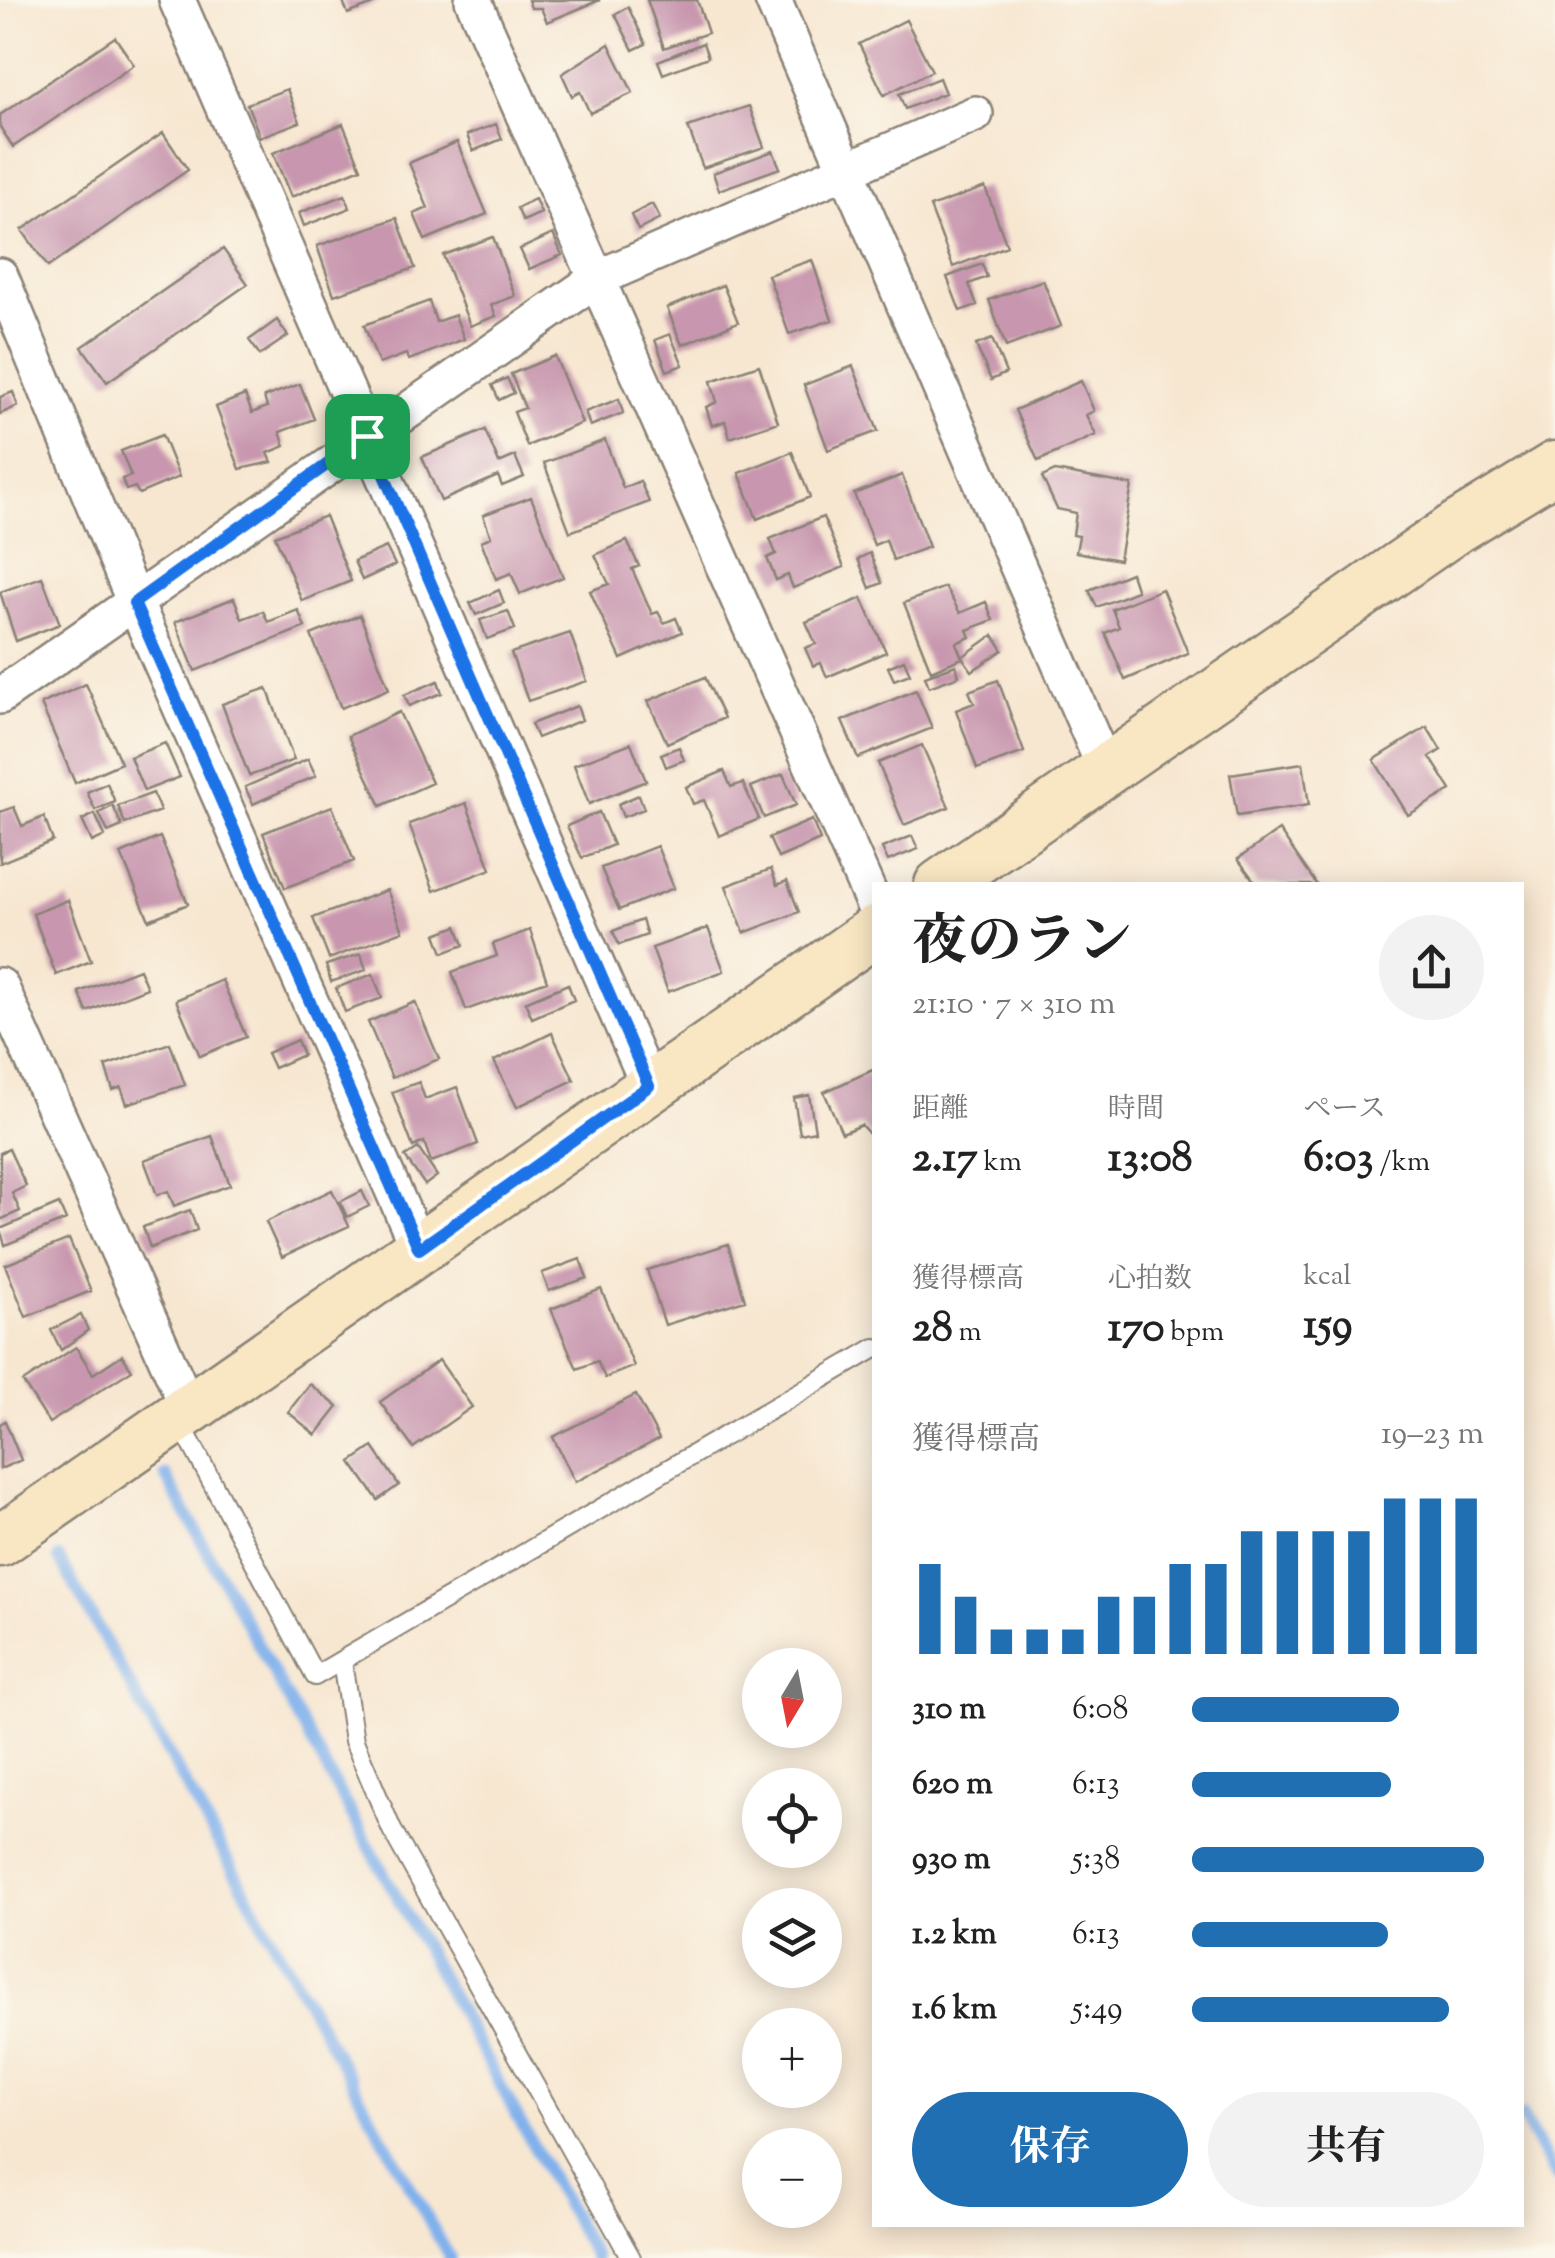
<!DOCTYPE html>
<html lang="ja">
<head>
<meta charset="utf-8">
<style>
  :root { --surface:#fff; --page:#f2f2f2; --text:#222; --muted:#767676; --accent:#1f6fb2 }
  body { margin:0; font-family:"Sorts Mill Goudy","Noto Serif JP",serif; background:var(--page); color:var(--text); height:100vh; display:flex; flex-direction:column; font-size:38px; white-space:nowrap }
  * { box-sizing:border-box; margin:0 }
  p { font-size:32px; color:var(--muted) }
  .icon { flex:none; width:55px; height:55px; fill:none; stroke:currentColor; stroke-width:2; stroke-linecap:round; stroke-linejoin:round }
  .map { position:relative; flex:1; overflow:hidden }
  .drawer { position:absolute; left:872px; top:882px; width:652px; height:1345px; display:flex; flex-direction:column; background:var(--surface); border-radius:0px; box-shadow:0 5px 25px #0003 }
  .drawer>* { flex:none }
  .needle { width:65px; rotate:190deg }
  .tools { position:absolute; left:742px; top:1648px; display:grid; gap:20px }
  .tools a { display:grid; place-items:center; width:100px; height:100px; border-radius:50%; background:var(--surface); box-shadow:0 5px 25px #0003; font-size:50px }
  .pin { position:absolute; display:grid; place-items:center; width:85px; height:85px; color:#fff; margin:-42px; border-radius:20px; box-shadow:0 5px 15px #0006 }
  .round { display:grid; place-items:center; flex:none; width:105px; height:105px; border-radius:52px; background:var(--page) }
  .summary { display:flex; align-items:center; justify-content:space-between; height:170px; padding:0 40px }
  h1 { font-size:55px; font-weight:700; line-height:75px }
  .metrics { display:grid; grid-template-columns:repeat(3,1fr); gap:15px; height:170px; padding:10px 40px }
  .metrics div { display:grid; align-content:center }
  .metrics b { font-size:42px; font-weight:700 }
  .metrics small { font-size:28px; font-weight:400 }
  .metrics p { font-size:28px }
  .chart { height:280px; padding:20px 40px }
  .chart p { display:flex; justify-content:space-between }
  .chart svg { width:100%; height:180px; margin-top:10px; stroke:var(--accent); stroke-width:6 }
  .cta { display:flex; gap:20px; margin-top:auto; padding:20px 40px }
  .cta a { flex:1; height:115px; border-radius:60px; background:var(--accent); color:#fff; font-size:40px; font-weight:700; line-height:115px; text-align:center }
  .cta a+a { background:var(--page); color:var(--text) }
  ul { padding:0 40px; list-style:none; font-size:32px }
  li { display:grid; grid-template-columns:160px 120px 1fr; align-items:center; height:75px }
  li i { height:25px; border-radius:12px; background:var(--accent) }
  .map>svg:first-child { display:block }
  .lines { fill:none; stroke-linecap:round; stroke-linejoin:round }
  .stream { stroke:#80b1ec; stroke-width:12 }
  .building { fill:#c897af }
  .lane-casing { stroke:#8a8276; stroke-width:22 }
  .street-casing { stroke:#8a8276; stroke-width:40 }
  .secondary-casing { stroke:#8a8276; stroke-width:55 }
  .lane { stroke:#fff; stroke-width:18 }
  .street { stroke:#fff; stroke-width:35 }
  .secondary { stroke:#f9e7c3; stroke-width:50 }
  .route-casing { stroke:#fff; stroke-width:20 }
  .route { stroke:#1a73e8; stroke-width:12 }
</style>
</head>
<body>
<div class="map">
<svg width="1555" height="2258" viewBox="0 0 1555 2258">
  <rect width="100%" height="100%" fill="#fbf7ec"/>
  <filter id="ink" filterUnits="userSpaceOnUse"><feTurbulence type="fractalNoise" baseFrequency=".01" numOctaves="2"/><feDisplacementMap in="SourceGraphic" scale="20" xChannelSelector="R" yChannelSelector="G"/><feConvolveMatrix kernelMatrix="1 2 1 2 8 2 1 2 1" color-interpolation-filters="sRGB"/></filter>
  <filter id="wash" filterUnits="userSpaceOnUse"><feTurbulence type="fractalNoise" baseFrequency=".0048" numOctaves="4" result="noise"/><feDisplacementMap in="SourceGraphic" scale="40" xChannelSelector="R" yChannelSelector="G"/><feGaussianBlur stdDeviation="2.25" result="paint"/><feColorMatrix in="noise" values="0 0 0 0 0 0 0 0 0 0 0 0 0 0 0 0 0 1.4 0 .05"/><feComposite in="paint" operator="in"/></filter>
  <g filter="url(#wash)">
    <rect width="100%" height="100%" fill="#f7e7d1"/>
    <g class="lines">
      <!-- stream -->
      <path class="stream" d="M165,1475L595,2258
        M59,1558L450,2258
        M1522,2115L1555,2176"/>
    </g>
    <g id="blocks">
      <!-- building -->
      <path class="building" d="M342,0H383L348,14Z
        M528,0H600L547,22L541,8H531Z
        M647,0H697L708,33L664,48Z
        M628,7L646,44L633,50L615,14Z
        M906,20L932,71L884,95L859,44Z
        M115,37L134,65L13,147L0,127V115Z
        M703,43L708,57L663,74L658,61Z
        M609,44L633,93L590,113L580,92L572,96L562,74Z
        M939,78L945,93L905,109L899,94Z
        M287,89L300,122L260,137L247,104Z
        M749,106L764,147L703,168L688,127Z
        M343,124L361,168L291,197L273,153Z
        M496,124L502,139L473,151L467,135Z
        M163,133L188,170L48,267L22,230Z
        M457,142L487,214L425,240L414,214L428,208L409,163Z
        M773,151L780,168L719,190L713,173Z
        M985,187L1007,246L953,267L930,207Z
        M345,195L350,208L304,226L299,213Z
        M535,199L541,213L523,221L517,208Z
        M652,204L660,219L638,230L631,215Z
        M397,218L415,268L334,295L317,246Z
        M553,234L562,255L529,269L520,249Z
        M493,237L515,296L491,305L496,316L470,326L443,255Z
        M223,249L248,284L107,382L82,347Z
        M812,260L832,320L789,334L768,275Z
        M982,264L987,277L969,284L977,305L960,311L947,277Z
        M1043,280L1061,326L1006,347L989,300Z
        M723,285L738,322L682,345L667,308Z
        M429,301L436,322L455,315L464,339L409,360L406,354L379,364L364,325Z
        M277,320L288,336L260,355L249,340Z
        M670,334L683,365L667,371L655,340Z
        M992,339L1006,373L991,380L976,345Z
        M555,356L582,423L527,446L514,412L525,408L511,374Z
        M759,365L778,422L730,438L725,421L712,426L706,407L717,402L711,381Z
        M853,366L878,431L828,450L804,385Z
        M507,378L514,393L499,400L492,385Z
        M1081,381L1094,411L1086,415L1096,435L1038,461L1015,410Z
        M300,384L314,419L280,432L285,446L268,453L272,462L240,469L216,407L245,395L252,413L267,407L264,397Z
        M13,392L18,406L0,414V397Z
        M619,399L623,413L590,426L585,412Z
        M485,430L499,463L515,456L524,477L502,486L498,476L441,501L422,457Z
        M162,435L179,477L139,494L135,487L126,490L122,479L131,476L121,451Z
        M605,440L623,488L640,481L649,502L570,532L544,463Z
        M792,452L810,497L757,519L739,473Z
        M1055,471L1132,485L1119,560L1076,552L1079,536L1073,535L1076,513L1057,509L1042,477Z
        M902,475L929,547L893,560L886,540L874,545L854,494Z
        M531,497L563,577L520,594L511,573L496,579L481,541L491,537L483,515Z
        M325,516L351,581L302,601L275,536Z
        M823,517L844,567L793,588L788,575L776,580L767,558L776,554L770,539Z
        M627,541L639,566L632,569L652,614L658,612L664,623L676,618L682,632L621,659L590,591L609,584L595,555Z
        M386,547L395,565L362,580L354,561Z
        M870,553L882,583L870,588L858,559Z
        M1131,573L1137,591L1097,607L1089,590Z
        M42,577L60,624L16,641L0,592Z
        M945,587L960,613L986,602L993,620L967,630L970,637L956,643L962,658L931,671L904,603Z
        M1162,589L1188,653L1125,680L1105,633L1119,627L1112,609Z
        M499,590L504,603L476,615L470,603Z
        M234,598L242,619L263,611L268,622L298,610L305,627L195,671L175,622Z
        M862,598L886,652L827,677L821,663L813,666L805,648L816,644L806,622Z
        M508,611L515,629L487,639L480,620Z
        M360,615L389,689L341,708L311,635Z
        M570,633L587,681L528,701L511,653Z
        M993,635L1003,650L972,671L962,657Z
        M904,660L910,674L894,680L888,667Z
        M956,665L959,676L929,687L925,676Z
        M705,677L724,718L667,743L648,701Z
        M998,680L1024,752L977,769L956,710L974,703L969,691Z
        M438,681L442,693L409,706L404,695Z
        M86,684L121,763L75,783L41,704Z
        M267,688L294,760L249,776L222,704Z
        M916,690L932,728L858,758L842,721Z
        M577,706L582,720L537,738L531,724Z
        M399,712L432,783L381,806L348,736Z
        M1427,727L1441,750L1430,757L1451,790L1408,815L1374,760Z
        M165,743L180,777L144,791L130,757Z
        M631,743L646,781L589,804L574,765Z
        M922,745L949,807L904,825L878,763Z
        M679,747L684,760L666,767L661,754Z
        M308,759L316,776L253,804L245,787Z
        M1303,763L1309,805L1237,816L1230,774Z
        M724,771L731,787L743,783L759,819L719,836L704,800L693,804L686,787Z
        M783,774L796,805L764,818L751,787Z
        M107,783L115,802L95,810L87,792Z
        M153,793L160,811L125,824L118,806Z
        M639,795L644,809L623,817L618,804Z
        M466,803L491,869L434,891L409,824Z
        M113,806L122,826L108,832L99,813Z
        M332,806L354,861L285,888L263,833Z
        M14,807L22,826L44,817L53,841L0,863V812Z
        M599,812L613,845L582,858L567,826Z
        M95,814L105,836L92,842L82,820Z
        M812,820L820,840L778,858L769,838Z
        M1279,830L1317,885H1257L1238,859Z
        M912,836L918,849L888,861L882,848Z
        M160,837L188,904L149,920L121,854Z
        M657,846L674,888L619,910L601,868Z
        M771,869L777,885L787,881L799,912L744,933L726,886Z
        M387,890L403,931L329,959L313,918Z
        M68,900L91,961L56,975L33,914Z
        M642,920L647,935L619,945L613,931Z
        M457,926L464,945L443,953L436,934Z
        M708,928L724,971L668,992L652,948Z
        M530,930L547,981L466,1010L452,972L497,956L493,944Z
        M361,954L366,970L331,982L326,965Z
        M139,969L147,988L87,1012L79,992Z
        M373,974L382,998L345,1012L336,988Z
        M222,980L246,1037L200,1056L176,1000Z
        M568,984L574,1000L532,1018L525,1002Z
        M415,1002L439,1059L392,1078L368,1022Z
        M552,1033L574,1080L517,1107L494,1061Z
        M297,1040L303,1055L274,1068L267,1053Z
        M170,1043L185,1085L127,1104L121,1087L113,1090L105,1066Z
        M875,1069V1134L871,1136L861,1125L842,1133L824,1092Z
        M419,1082L425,1099L457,1087L478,1144L431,1162L424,1142L413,1147L392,1092Z
        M809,1095L815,1131L800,1134L794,1098Z
        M212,1136L230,1185L174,1206L168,1191L157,1195L144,1160Z
        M418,1148L437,1176L425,1185L405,1157Z
        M9,1149L26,1186L12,1193L20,1211L0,1220V1153Z
        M332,1190L349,1226L282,1257L266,1222Z
        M362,1191L369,1206L347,1217L340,1202Z
        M59,1204L66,1220L5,1245L0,1229Z
        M190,1210L197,1230L150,1248L143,1227Z
        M69,1239L91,1291L26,1317L5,1265Z
        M728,1244L745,1300L665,1325L647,1270Z
        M580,1259L587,1278L549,1291L542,1273Z
        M601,1289L634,1366L605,1378L597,1361L577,1369L551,1309Z
        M81,1315L88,1330L61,1350L51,1330Z
        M76,1347L93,1374L122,1355L132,1370L49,1423L23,1382Z
        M439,1360L472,1407L413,1448L380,1402Z
        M310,1384L338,1407L316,1435L288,1412Z
        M636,1395L659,1439L575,1482L553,1437Z
        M5,1421L21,1460L0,1469V1424Z
        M373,1447L399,1485L378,1500L351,1462Z"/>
    </g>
  </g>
  <g filter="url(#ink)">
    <use href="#blocks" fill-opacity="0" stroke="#8a8276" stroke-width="2.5"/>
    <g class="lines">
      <!-- lane casing -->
      <g class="lane-casing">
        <path id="lane" d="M180,1422L315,1676L875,1348
          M342,1661L354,1741L392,1830L631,2258"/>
      </g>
      <!-- street casing -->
      <g class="street-casing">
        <path id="street" d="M177,0L649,1086
          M473,0L875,907
          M773,0L1105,768
          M0,276L135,603L419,1249
          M0,696L598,278L975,114
          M0,986L189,1409"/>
      </g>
      <!-- secondary casing -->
      <g class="secondary-casing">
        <path id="secondary" d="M940,885L1457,527L1555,467
          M0,1541L875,931"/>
      </g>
      <!-- lane -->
      <use href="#lane" class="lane"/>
      <!-- street -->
      <use href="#street" class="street"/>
      <!-- secondary -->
      <use href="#secondary" class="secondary"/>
    </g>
  </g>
  <g class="lines" filter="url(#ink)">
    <!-- route casing -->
    <g class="route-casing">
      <path id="route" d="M367,436L649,1086L419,1249L134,603Z"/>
    </g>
    <!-- route -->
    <use href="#route" class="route"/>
  </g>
</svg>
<div class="tools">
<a><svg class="needle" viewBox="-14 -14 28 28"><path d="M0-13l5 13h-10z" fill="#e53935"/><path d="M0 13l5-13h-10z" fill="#767676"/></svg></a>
<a><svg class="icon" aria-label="locate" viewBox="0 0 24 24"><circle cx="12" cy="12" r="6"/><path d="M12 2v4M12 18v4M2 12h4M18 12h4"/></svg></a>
<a><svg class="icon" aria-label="layers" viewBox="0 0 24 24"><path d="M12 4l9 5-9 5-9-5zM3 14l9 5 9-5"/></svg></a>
<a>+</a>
<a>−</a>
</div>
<div class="pin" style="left:367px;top:436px;background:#1e9e55"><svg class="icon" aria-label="arrive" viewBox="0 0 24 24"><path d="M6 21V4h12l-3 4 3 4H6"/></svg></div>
<section class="drawer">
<div class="summary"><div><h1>夜のラン</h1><p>21:10 · 7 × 310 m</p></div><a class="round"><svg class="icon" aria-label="share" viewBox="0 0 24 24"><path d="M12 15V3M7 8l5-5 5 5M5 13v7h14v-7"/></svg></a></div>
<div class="metrics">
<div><p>距離</p><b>2.17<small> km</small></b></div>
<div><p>時間</p><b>13:08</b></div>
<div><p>ペース</p><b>6:03<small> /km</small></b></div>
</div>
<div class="metrics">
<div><p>獲得標高</p><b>28<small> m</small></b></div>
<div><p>心拍数</p><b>170<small> bpm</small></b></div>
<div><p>kcal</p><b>159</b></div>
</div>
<div class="chart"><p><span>獲得標高</span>19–23 m</p>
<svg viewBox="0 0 160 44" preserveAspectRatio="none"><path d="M5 44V22M15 44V30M25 44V38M35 44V38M45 44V38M55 44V30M65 44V30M75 44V22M85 44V22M95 44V14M105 44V14M115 44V14M125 44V14M135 44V6M145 44V6M155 44V6"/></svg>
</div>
<ul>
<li><b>310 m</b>6:08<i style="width:71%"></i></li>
<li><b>620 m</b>6:13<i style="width:68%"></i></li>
<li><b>930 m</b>5:38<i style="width:100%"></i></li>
<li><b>1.2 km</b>6:13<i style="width:67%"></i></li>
<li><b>1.6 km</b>5:49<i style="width:88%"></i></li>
</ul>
<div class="cta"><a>保存</a><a>共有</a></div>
</section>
</div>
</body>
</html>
